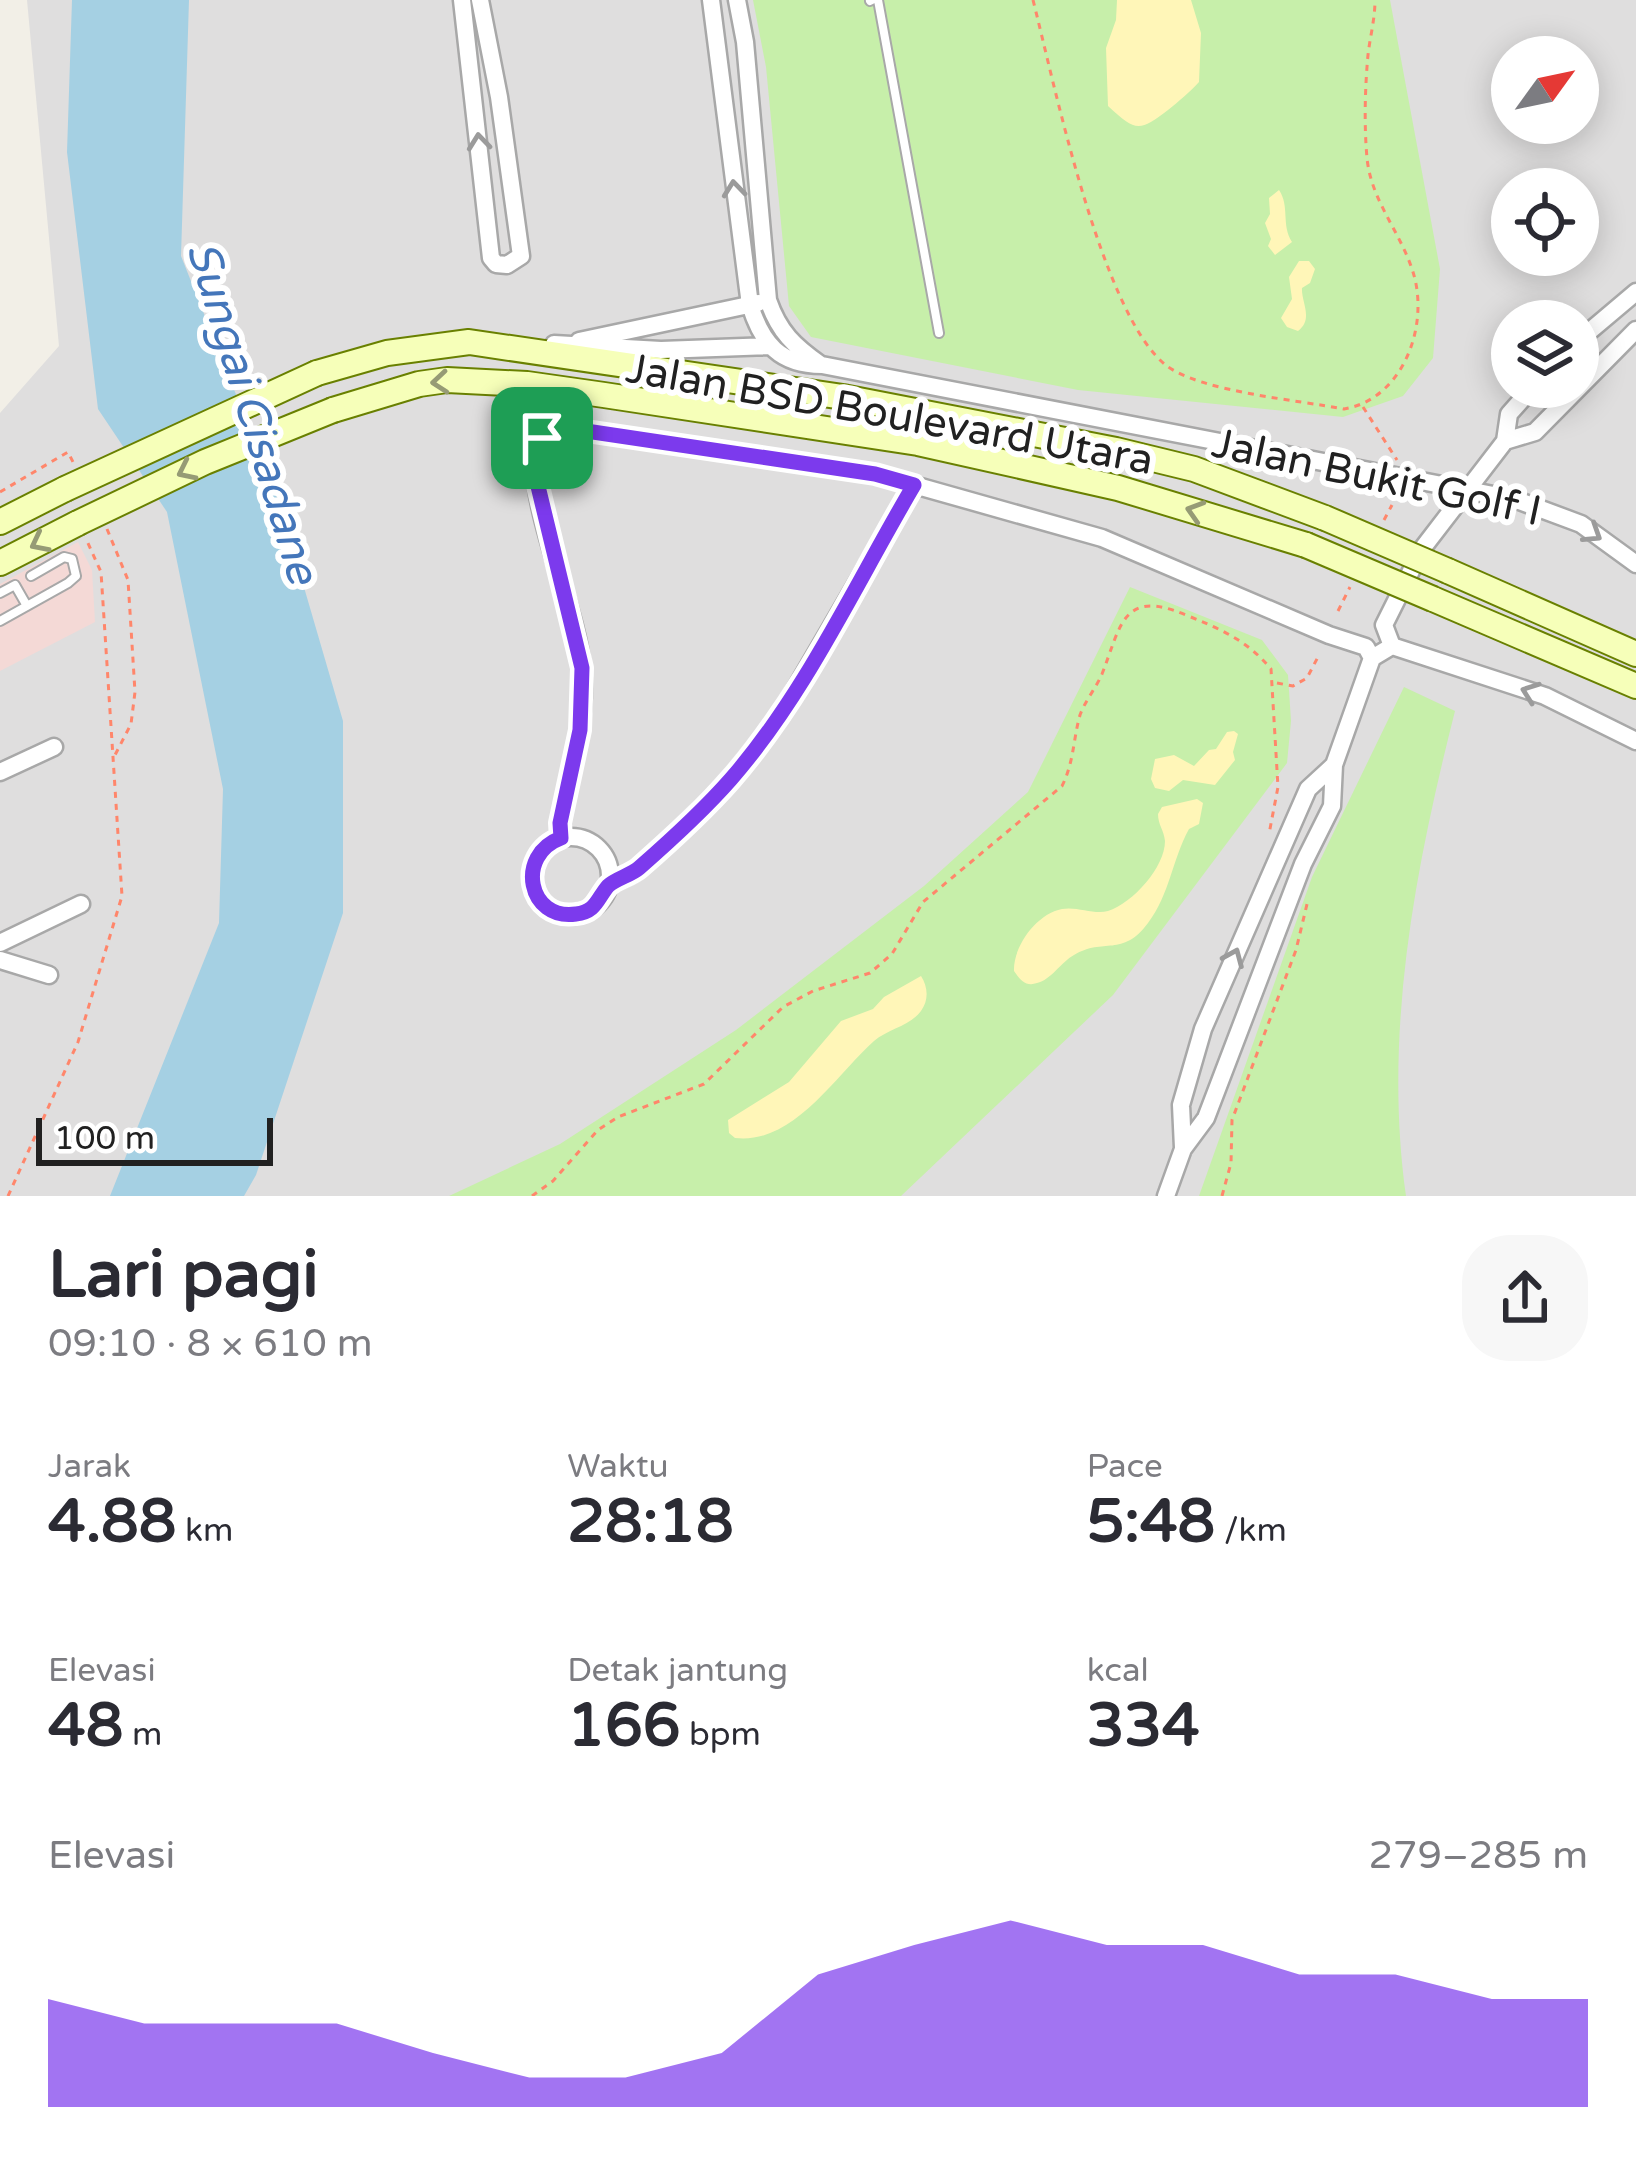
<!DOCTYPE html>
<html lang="id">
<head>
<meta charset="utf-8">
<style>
  :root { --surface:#fff; --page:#f7f7f7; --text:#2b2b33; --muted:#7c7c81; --accent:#7c3aed }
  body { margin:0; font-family:"Varela Round",sans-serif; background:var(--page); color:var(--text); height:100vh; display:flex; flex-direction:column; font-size:45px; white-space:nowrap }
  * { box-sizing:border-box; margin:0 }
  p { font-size:39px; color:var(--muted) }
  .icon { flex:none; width:66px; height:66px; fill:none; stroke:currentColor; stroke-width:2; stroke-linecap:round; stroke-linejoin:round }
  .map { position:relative; height:1196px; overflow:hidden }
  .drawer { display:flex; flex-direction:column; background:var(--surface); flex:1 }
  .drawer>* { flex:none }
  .needle { width:78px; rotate:57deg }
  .fabs { position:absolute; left:1491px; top:36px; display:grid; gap:24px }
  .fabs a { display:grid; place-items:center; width:108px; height:108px; border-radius:50%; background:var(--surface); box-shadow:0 6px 30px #0003; font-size:60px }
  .scale { position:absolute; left:36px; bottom:30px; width:237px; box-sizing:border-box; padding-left:12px; border:6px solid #212121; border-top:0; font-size:33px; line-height:42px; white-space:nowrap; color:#212121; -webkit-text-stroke:9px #fff; paint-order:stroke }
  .pin { position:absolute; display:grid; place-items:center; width:102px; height:102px; color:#fff; margin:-51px; border-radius:24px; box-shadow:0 6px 18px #0006 }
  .round { display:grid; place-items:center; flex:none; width:126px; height:126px; border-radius:48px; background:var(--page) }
  .summary { display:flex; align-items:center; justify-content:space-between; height:204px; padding:0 48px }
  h1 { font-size:66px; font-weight:700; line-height:90px }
  .metrics { display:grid; grid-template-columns:repeat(3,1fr); gap:18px; height:204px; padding:12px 48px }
  .metrics div { display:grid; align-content:center }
  .metrics b { font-size:60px; font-weight:700 }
  .metrics small { font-size:33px; font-weight:400 }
  .metrics p { font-size:33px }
  .chart { height:336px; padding:24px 48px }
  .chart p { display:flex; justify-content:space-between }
  .chart svg { width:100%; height:216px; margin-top:12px; fill:var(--accent); opacity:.7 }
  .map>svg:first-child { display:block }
  .residential { fill:#dfdede; fill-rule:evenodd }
  .commercial { fill:#f4d9d6 }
  .grass { fill:#c7efaa }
  .sand { fill:#fff6b8 }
  .water { fill:#a5d0e3 }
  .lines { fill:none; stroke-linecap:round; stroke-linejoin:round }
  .service-casing { stroke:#a8a8a8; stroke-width:12 }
  .minor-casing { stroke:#a8a8a8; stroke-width:21 }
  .secondary-casing { stroke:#698000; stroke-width:28 }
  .path { stroke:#ff866b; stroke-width:3; stroke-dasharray:6 6; stroke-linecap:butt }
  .service { stroke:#fff; stroke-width:8 }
  .minor { stroke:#fff; stroke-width:16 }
  .secondary { stroke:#f6ffb9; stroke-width:24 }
  .secondary-bridge-casing { stroke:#698000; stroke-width:28; stroke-linecap:butt }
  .secondary-bridge { stroke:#f6ffb9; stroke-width:24 }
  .oneway { stroke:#9b9b9b }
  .oneway2 { stroke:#969b75 }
  .route-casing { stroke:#fff; stroke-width:24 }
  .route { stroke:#7c3aed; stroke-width:15 }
  .labels { text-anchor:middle; stroke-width:12; stroke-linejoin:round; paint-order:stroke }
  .street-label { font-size:42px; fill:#212121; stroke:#fff }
  .water-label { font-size:45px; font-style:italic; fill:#4476ba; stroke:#fff }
</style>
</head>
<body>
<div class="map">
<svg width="1636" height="1196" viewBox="0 0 1636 1196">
  <rect width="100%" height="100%" fill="#f2efe7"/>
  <!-- residential -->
  <path class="residential" d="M27,0H1636V1196H0V413L59,346ZM1512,57H1578V123H1512ZM1512,189H1578V255H1512ZM1512,321H1578V387H1512Z"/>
  <!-- commercial -->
  <path class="commercial" d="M78,542L92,570L95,622L0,671V584Z"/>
  <!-- grass -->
  <path class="grass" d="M753,0H1390L1440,269L1433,358L1403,396L1343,417L1078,390L811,337L789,306L766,67Z
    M1130,587L1262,640L1288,675L1291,721L1287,763L1113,995L901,1196H449L560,1144L736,1030L924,886L1028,792Z
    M1404,687L1455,711C1415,869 1383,1033 1406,1196H1199L1312,877Z"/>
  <!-- sand -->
  <path class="sand" d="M1117,0H1191L1201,33L1199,82C1189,93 1179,101 1168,110C1139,132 1136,132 1108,106L1106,48L1116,20Z
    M1279,190C1290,206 1281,225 1292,242L1275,255L1268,246L1271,239L1265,223L1270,214L1269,198Z
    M1299,261H1309L1315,269L1310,283L1302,288C1301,302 1314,319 1298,331L1287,327L1281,318L1292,299L1289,277Z
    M1234,731L1238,734L1233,752L1235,760L1215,785L1183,780L1169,791L1155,788L1151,779L1155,759L1174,755L1194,766L1209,750L1216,749L1227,732Z
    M1197,799L1203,803L1199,824L1189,829C1172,860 1170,894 1148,923C1122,958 1104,937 1074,955C1061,962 1051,980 1037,983C1026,987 1020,980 1014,971C1013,947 1036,914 1062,909C1077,906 1094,915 1108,911C1133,903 1165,867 1165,841C1164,830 1158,825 1158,814L1162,807Z
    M921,976C928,987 929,1000 921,1011C910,1026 888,1029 874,1041C835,1076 793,1145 735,1138L729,1133L728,1120L789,1082L841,1021L873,1009L884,997Z"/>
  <!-- water -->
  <path class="water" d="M72,0H189L181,256L280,505L343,721V913L256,1175L244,1196H110L219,923L223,789L167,512L98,409L67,152Z"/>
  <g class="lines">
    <!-- service casing -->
    <g class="service-casing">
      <path id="service" d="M878,0L939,333
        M870,1L872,0
        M0,593L15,585L27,606
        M0,621L68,583L76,576L72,559L64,557L31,576"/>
    </g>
    <!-- minor casing -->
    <g class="minor-casing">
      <path id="minor" d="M462,0L491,258L496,264L507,265L521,256L499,97L480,0
        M711,0L750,305C762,344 780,365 822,365L1514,499L1581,524L1636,564
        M737,0L745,42L768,300C779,332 794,346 821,365
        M579,341L758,303
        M1578,341L1636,292
        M554,344L661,350L768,346
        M1505,441L1535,432L1636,330
        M1392,646L1384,625L1422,549L1505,441L1509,414L1533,387
        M1392,646L1545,696L1636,741
        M0,772L54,747
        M532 876a39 39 0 1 1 78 0a39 39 0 1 1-78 0Z
        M561,838L560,823C570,772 587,721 582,669C577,607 528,508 536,453C538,440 546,431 558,427L875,474L1102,538L1329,635L1366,647L1372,658
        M609,885L635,872L674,836L731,778L778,719L914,485
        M0,943L81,904
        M0,960L49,975
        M1183,1148L1181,1105L1203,1029L1308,789L1334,765
        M1166,1196L1183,1149L1206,1118L1303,864L1332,806L1334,765L1372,658L1392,646"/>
    </g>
    <!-- secondary casing -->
    <g class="secondary-casing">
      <path id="secondary" d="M317,373L387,353L469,342L843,397L1116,450L1194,469L1325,518
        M333,410L419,384L447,380L527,384L604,395L918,443L1118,488L1306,545
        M0,522L65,489
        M0,563L78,523
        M1448,571L1636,654
        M1433,599L1636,686"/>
    </g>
    <!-- path -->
    <path class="path" d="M1033,0C1054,82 1102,317 1167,366C1202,392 1298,400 1344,409C1404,399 1431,323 1412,269C1399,230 1371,200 1367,158C1364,125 1365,87 1368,55C1370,37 1375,19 1375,0
      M1363,407L1397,460
      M0,492L68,452L73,462
      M1384,520L1392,505
      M107,529L128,580L135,692L131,724L114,757
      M1338,611L1350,587
      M1277,683L1293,686L1307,678L1319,655
      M8,1196L78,1042L122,896L101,572L87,541
      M532,1196L553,1181L598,1130L618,1117L704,1084L783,1007L813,991L870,973L892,954L923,902L1062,786C1074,762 1073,740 1080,715C1085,701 1096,688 1102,674C1121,626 1122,588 1186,615C1220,629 1247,640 1271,669L1278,787L1269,834
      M1222,1196L1231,1163L1232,1120L1296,950L1308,900"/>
    <!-- service -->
    <use href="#service" class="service"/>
    <!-- minor -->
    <use href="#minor" class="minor"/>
    <!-- secondary -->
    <use href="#secondary" class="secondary"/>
    <!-- secondary-bridge casing -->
    <g class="secondary-bridge-casing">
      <path id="secondary-bridge" d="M65,489L317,373
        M1325,518L1448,571
        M78,523L205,462L333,410
        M1306,545L1433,599"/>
    </g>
    <!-- secondary-bridge -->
    <use href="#secondary-bridge" class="secondary-bridge"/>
  </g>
  <!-- one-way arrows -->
  <defs><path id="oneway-chevron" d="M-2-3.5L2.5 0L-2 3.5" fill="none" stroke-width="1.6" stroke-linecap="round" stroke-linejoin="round" transform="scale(3)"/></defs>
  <g class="oneway">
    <use href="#oneway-chevron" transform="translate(479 142) rotate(-96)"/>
    <use href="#oneway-chevron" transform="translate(734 189) rotate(-96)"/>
    <use href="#oneway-chevron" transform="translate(1593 534) rotate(33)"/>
    <use href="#oneway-chevron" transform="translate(1530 692) rotate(-160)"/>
    <use href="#oneway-chevron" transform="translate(1234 957) rotate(-67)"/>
  </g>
  <g class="oneway2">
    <use href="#oneway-chevron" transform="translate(440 382) rotate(175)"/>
    <use href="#oneway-chevron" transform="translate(186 471) rotate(154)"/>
    <use href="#oneway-chevron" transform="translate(1195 511) rotate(-163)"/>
    <use href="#oneway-chevron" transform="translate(39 543) rotate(153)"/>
  </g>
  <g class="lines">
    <!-- route casing -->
    <g class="route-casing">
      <path id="route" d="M566,428L875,474L914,485C856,583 806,693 731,779C703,811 671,840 639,868C631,875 615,879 608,886C597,899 596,912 576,914C528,921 515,855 561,838L560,823L580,730L582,668L536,478C536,459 535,444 550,430Z"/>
    </g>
    <!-- route -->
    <use href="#route" class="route"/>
  </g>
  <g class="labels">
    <!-- street labels -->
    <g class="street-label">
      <text transform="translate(890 413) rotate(10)" y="15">Jalan BSD Boulevard Utara</text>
      <text transform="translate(1377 476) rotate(12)" y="15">Jalan Bukit Golf I</text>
    </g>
    <!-- water labels -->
    <g class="water-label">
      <text transform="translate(254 412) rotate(73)" y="16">Sungai Cisadane</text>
    </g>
  </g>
</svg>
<div class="fabs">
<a><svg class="needle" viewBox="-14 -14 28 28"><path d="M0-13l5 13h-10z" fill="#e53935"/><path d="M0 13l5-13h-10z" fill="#7c7c81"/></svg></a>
<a><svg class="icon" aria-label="locate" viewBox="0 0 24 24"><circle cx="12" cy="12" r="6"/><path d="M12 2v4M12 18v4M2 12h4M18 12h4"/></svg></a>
<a><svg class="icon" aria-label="layers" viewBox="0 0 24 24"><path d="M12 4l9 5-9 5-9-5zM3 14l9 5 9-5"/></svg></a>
</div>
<div class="scale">100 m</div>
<div class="pin" style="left:542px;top:438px;background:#1e9e55"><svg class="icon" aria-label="arrive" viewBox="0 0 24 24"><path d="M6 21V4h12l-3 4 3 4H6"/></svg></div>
</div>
<section class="drawer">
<div class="summary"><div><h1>Lari pagi</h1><p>09:10 · 8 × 610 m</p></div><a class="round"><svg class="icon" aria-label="share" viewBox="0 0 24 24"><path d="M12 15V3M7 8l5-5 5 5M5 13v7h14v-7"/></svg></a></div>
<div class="metrics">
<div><p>Jarak</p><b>4.88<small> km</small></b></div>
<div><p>Waktu</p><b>28:18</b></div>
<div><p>Pace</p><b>5:48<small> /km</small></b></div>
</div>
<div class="metrics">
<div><p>Elevasi</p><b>48<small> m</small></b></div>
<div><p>Detak jantung</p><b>166<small> bpm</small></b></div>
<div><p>kcal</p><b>334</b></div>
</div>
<div class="chart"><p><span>Elevasi</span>279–285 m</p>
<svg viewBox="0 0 160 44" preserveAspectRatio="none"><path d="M0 44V22L10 27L20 27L30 27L40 33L50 38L60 38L70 33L80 17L90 11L100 6L110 11L120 11L130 17L140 17L150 22L160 22V44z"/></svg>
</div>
</section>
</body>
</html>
